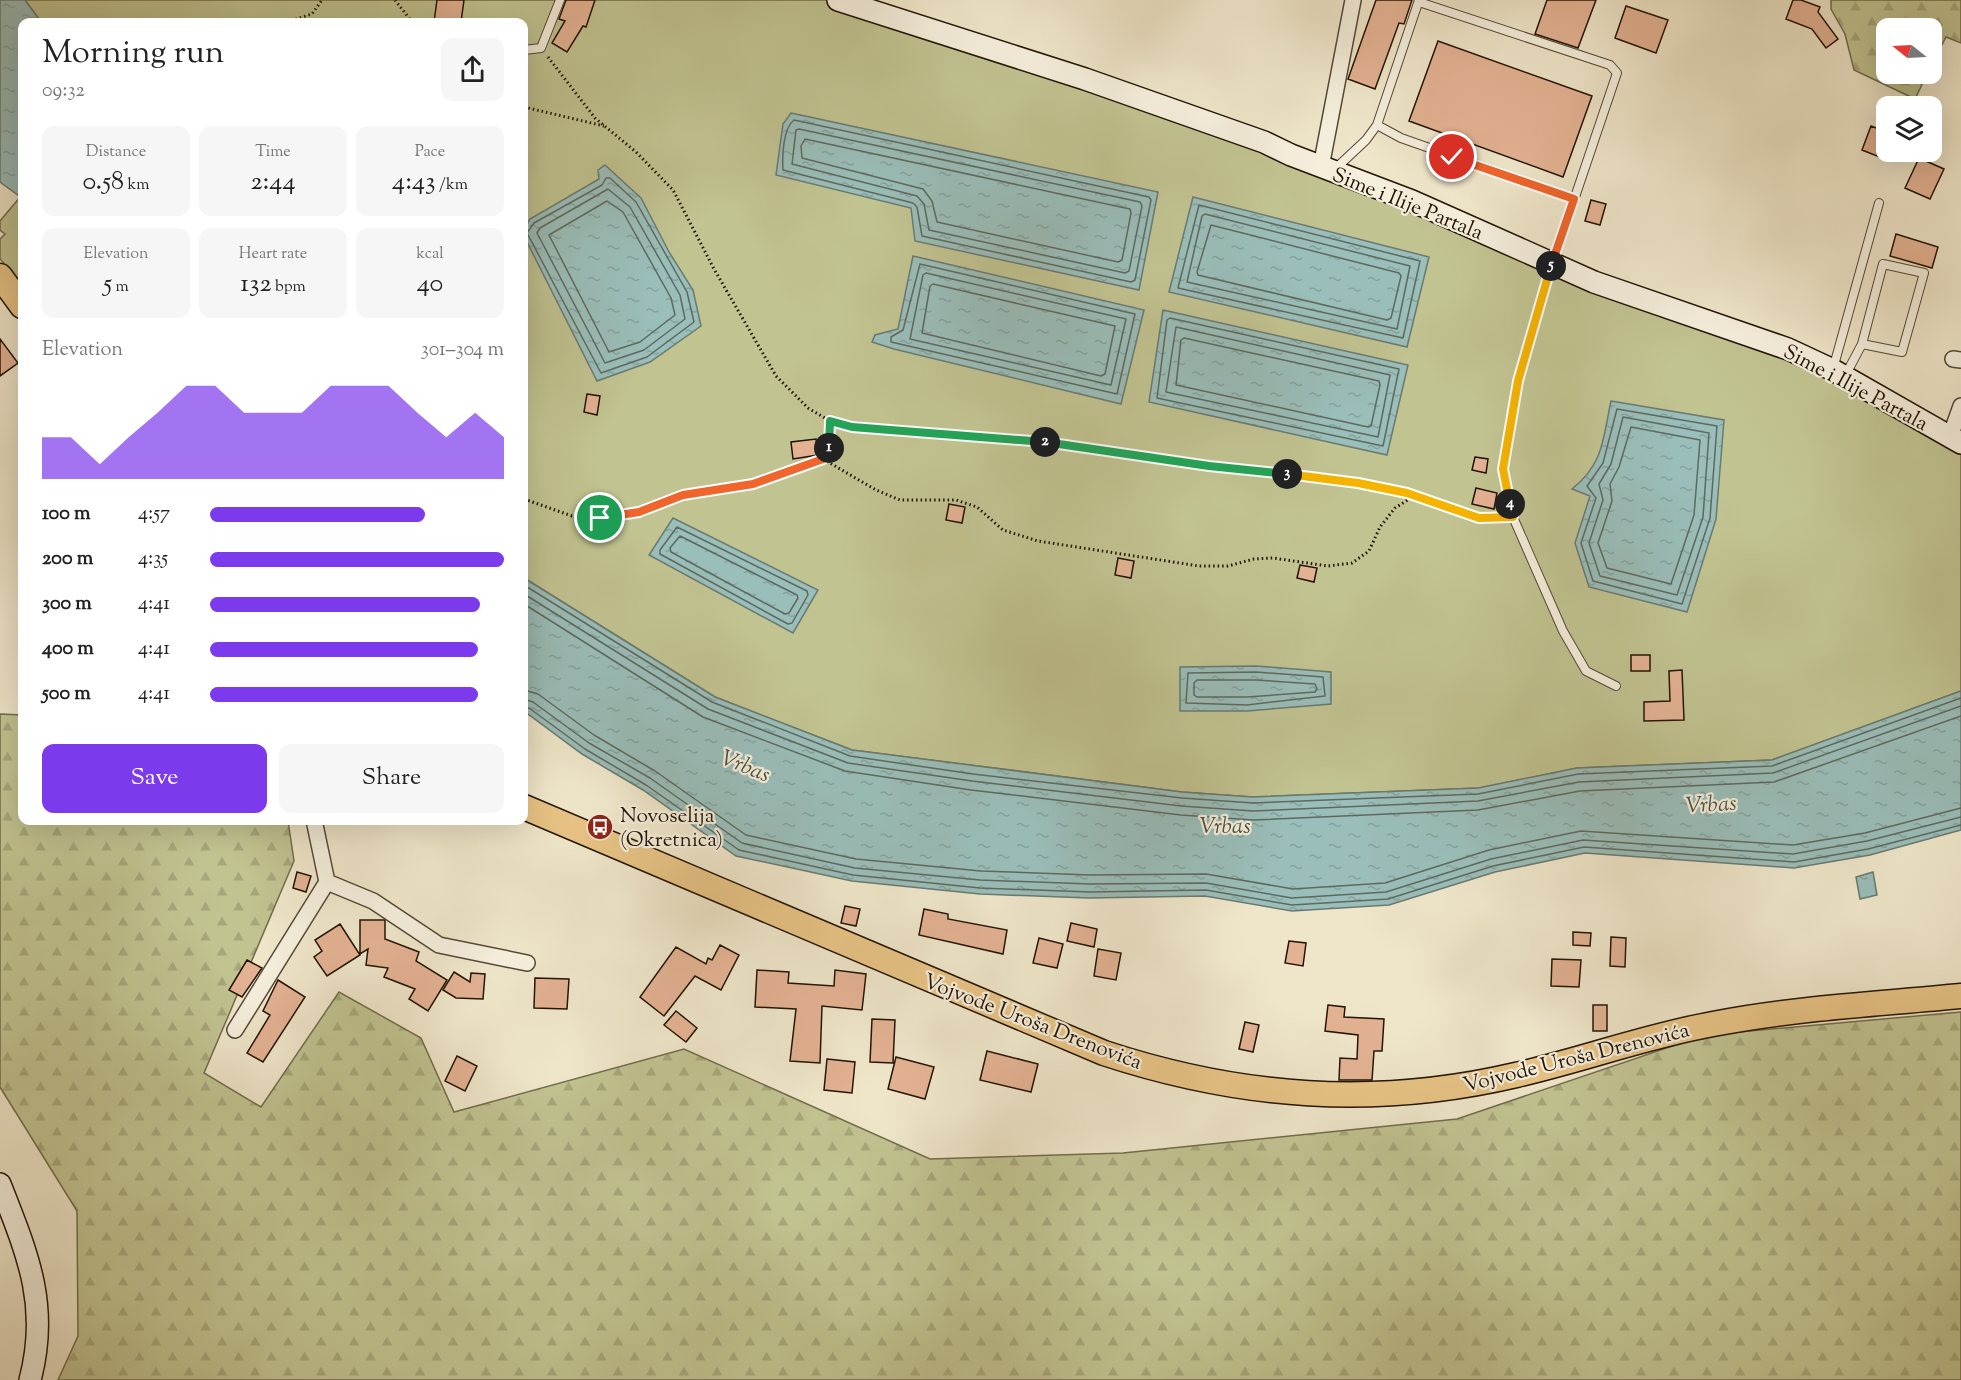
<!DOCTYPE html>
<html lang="en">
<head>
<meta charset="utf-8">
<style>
  :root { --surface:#fff; --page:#f6f6f6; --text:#222; --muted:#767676; --accent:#7c3aed }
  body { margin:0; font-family:"Sorts Mill Goudy",serif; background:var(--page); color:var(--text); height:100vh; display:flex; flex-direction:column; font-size:22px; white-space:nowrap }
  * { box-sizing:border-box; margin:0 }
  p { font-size:20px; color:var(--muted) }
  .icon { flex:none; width:33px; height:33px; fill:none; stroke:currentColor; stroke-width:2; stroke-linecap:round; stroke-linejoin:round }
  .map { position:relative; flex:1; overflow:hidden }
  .side { position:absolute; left:18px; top:18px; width:510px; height:807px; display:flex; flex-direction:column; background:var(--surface); border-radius:12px; box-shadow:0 6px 24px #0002 }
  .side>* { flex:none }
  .needle { width:39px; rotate:288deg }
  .tools { position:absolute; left:1876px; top:18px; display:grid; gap:12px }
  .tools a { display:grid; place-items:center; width:66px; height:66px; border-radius:12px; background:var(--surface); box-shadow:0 6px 24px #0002; font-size:30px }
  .pin { position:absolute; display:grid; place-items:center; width:51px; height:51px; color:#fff; margin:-26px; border:3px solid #fff; border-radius:50%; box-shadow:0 2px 6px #0007 }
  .km { position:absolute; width:30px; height:30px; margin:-15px; border-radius:50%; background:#222; color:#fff; font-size:16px; line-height:30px; text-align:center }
  .round { display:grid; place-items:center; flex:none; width:63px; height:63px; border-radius:12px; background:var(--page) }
  .summary { display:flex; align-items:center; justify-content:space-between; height:102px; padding:0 24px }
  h1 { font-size:33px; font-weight:600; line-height:45px }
  .stats { display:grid; grid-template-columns:repeat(3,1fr); gap:9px; height:102px; padding:6px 24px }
  .stats div { display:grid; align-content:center; border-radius:12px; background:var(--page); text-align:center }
  .stats b { font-size:26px; font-weight:600 }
  .stats small { font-size:16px; font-weight:400 }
  .stats p { font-size:16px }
  .chart { height:168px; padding:12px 24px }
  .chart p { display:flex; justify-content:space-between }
  .chart svg { width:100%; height:108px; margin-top:6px; fill:var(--accent); opacity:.7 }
  .button { display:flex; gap:12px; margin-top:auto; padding:12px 24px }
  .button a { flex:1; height:69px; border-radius:12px; background:var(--accent); color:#fff; font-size:24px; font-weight:600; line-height:69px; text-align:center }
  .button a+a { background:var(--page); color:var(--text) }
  ul { padding:0 24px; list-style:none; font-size:20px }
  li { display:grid; grid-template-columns:96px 72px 1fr; align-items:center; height:45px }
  li i { height:15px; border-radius:8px; background:var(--accent) }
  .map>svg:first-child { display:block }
  .grass { fill:#c1c391; stroke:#726c4a; stroke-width:1.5 }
  .forest { fill:url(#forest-firs); stroke:#726c4a; stroke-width:1.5 }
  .water { fill:url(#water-ripples); stroke:#6a7a71; stroke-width:1.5 }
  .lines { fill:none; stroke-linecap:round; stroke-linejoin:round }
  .shore { stroke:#5e695f; stroke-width:1.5 }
  .building { fill:#e3b293; stroke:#221404; stroke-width:1.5 }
  .lane-casing { stroke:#554836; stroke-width:10 }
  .street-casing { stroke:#554836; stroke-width:18 }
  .secondary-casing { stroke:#221404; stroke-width:24 }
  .primary-casing { stroke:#221404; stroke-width:27 }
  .path { stroke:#221404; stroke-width:3; stroke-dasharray:1.5 3; stroke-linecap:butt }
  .lane { stroke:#f5efdd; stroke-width:8 }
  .street { stroke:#f5efdd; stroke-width:15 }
  .secondary { stroke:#f5efdd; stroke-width:21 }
  .primary { stroke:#e8c385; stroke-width:24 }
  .split-1-casing { stroke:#fff; stroke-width:12 }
  .split-2-casing { stroke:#fff; stroke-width:12 }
  .split-3-casing { stroke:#fff; stroke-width:12 }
  .split-4-casing { stroke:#fff; stroke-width:12 }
  .split-5-casing { stroke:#fff; stroke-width:12 }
  .split-6-casing { stroke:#fff; stroke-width:12 }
  .split-1 { stroke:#f0652b; stroke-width:8 }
  .split-2 { stroke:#22a559; stroke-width:8 }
  .split-3 { stroke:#22a559; stroke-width:8 }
  .split-4 { stroke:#f5b400; stroke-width:8 }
  .split-5 { stroke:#f5b400; stroke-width:8 }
  .split-6 { stroke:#f0652b; stroke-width:8 }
  .labels { text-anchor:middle; stroke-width:4.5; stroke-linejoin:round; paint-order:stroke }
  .street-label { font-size:21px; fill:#221404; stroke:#f5efdd }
  .poi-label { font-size:21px; fill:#221404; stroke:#f5efdd; text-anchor:start }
  .water-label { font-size:22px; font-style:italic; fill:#4c5044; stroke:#f5efdd }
</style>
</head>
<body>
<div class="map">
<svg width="1961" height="1380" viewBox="0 0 1961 1380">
  <defs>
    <pattern id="forest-firs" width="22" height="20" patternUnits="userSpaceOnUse" patternTransform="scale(1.5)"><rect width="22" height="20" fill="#c1c391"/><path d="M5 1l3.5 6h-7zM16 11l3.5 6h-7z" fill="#a6a77b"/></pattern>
    <pattern id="water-ripples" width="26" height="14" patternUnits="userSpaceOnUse" patternTransform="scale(1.5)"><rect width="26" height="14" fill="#9abeba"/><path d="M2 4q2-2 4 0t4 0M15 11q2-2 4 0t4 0" fill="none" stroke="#84a29e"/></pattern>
  </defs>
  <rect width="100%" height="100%" fill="#efe6ca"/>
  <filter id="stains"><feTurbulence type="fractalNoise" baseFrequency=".00333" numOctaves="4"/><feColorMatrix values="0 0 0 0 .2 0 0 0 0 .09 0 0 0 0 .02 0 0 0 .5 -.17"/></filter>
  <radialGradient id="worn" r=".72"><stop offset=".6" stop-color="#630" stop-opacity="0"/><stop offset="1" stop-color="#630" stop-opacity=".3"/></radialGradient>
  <!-- grass -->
  <path class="grass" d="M25,0H838L1085,79L1743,334L1961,443V691L1772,760L1577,768L1480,788L1252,797L1182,792L852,750L715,697L524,578V22H41Z
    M21,196L22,198V283L0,259V239L5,234L0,230V221Z"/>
  <!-- forest -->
  <path class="forest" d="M1831,0H1961V43L1946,37L1932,64V28H1887V74H1927L1915,99L1854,70L1845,34L1831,9Z
    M0,714L22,715V820L288,821L294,861L204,1073L261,1107L339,992L421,1038L454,1112L684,1049L930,1159L1123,1153L1457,1119L1705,1035L1961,1012V1380H58L78,1336L77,1211L0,1087Z"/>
  <!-- water -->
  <path class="water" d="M0,0H25L41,22H22V198L0,182Z
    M791,113L1158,192L1139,290L915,241L911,208L776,175L783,124Z
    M605,165L641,198L669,252L693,290L701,326L650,362L597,381L524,236V229L530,219L599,179L598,170Z
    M1193,197L1429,257L1407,347L1169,292Z
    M913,256L1144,310L1121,404L894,349L872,342L875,335L898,329Z
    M1163,310L1408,365L1387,455L1149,402Z
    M1611,401L1724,420L1716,519L1687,612L1589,587L1575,543L1590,496L1572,489C1604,464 1603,438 1611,401Z
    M673,518L818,590L793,633L649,555Z
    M524,578L715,697L852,750L1182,792L1252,797L1478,788L1577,768L1772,760L1961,691V830L1870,855L1794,868L1585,853L1495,872L1389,905L1292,911L1205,896L1089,898L980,894L852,881L736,856L643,790L582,754L524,711Z
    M1256,666L1331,672V704L1247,711H1180V667Z
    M1873,872L1877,895L1860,899L1856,877Z"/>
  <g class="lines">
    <!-- shore -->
    <path class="shore" d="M794,120L1149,197L1151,200L1135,280L1131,282L922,236L917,207L913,203L783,170C782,157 783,128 794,120Z
      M799,129L1140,202L1142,206L1129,271L1125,273L929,230L924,204L917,196L792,164L796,130Z
      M805,139L1130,209L1131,213L1122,260L1118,262L937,222L932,201L923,189L802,158L801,146Z
      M606,178H610L636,202L687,292L694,322L647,357L601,373L527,233L534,223L602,185Z
      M608,189L630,207L680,295L685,319L644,350L605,363L537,233L540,228Z
      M607,201L623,212L671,298L675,315L640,342L609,352L549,235Z
      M1199,205L1420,261L1403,338L1178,288Z
      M1205,214L1410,266L1397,329L1187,282L1202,216Z
      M1211,225L1399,273L1401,276L1391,318L1387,320L1198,275L1197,272Z
      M920,264L1135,314L1117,394L891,342V337L903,330Z
      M926,273L1126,319L1111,385L910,339L923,275Z
      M933,284L1115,326L1105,374L1101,376L922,333L930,286Z
      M1170,318L1399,369L1383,446L1157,398L1167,320Z
      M1176,327L1390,375L1378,437L1166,392Z
      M1184,338L1379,381L1380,385L1371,426L1368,427L1176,385L1181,340Z
      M1617,409L1717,426L1710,518L1682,604L1593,581L1581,543L1596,498L1587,486L1603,463Z
      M1623,417L1709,433L1703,517L1677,595L1600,576L1589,543L1603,500L1599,484L1611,464Z
      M1631,427L1700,440L1694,515L1671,584L1607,568L1598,543L1612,501L1610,484L1619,467Z
      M677,527L807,591L808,595L792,623L788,624L660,554V550Z
      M680,536L797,595L798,598L789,613L785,614L671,552L670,548Z
      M524,585L712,702L850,756L973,774L1182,798L1253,803L1478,794L1578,774L1772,766L1961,698
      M524,594L708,709L848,763L972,781L1181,806L1253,811L1478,801L1579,782L1773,773L1961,706
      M524,604L703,717L845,771L971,790L1181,815L1253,820L1478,810L1580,791L1774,782L1961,716
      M1256,672L1323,677L1325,696L1247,705L1186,703L1188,673Z
      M1197,680H1256L1315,684L1317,689L1315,692L1247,697H1197L1194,695V683Z
      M524,690L538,694L594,735L655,771L746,835L856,859L981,871L1090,875L1206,874L1293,889L1385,883L1489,850L1581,831L1793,845L1865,833L1961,808
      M524,699L533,702L589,743L650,778L742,843L855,868L980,880L1090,884L1206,883L1292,898L1386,892L1491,859L1583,840L1793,854L1867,841L1961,817
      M524,707L529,708L585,749L646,785L739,850L853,875L980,888L1090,892L1206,890L1292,905L1388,899L1493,866L1584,847L1794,862L1868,849L1961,825"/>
  </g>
  <!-- building -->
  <path class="building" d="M437,0H464L461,22H434Z
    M566,0H595L586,27L583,26L567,52L552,43L565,21L559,19Z
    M1376,0H1412L1404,24L1399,23L1375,89L1348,79Z
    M1547,0H1596L1578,48L1535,34Z
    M1793,0H1801L1820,7L1818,12L1838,39L1826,48L1812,29L1786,19Z
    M1626,6L1668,20L1656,53L1615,38Z
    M1438,41L1592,96L1563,177L1409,121Z
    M1871,126L1887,132V160L1862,150Z
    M1919,158L1944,169L1930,199L1905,188Z
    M1591,200L1606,204L1600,225L1585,221Z
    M1896,234L1938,247L1932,268L1890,256Z
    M0,339L18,363L0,376Z
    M587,394L600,396L597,415L584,412Z
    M816,439L818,455L793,459L791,442Z
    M1475,457L1488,459L1486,473L1472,470Z
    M1476,488L1497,493L1494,509L1472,504Z
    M949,504L965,507L962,523L946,520Z
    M1118,558L1134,561L1131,578L1115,575Z
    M1300,565L1317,568L1314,582L1297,578Z
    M1631,655H1650V671H1631Z
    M1682,670L1684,720L1644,721V702L1670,701L1669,671Z
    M297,872L311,876L306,892L293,888Z
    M845,906L860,909L856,926L841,923Z
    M924,909L948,914V919L1007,930L1003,954L919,935Z
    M360,920H385V939L419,952L416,961L447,980L428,1011L409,999L415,989L384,977L388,968L366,965L368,949L360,954Z
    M1071,923L1097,929L1094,947L1067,941Z
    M340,924L360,955L327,976L314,957L322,951L315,940Z
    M1573,932L1591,933L1590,946L1573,945Z
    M1611,937L1626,938L1625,967L1610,966Z
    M1039,938L1063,944L1057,968L1033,963Z
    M1289,941L1306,943L1303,966L1285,963Z
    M720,945L739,955L721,990L695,976L664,1016L640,997L676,947L706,964L708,958L712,960Z
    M1098,949L1121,953L1116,980L1094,976Z
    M1552,959L1581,960L1579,987L1551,986Z
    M247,960L262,968L242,997L229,990Z
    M757,970L789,972L788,983L834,986L835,970L866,974L862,1010L822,1006L820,1063L790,1061L796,1009L755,1007Z
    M454,972L470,982L471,973L485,974L483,999L456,998L443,990Z
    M535,978L569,979L567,1009L534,1008Z
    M278,980L305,997L263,1062L247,1053L270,1015L263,1011Z
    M1328,1005L1345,1007L1344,1017L1384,1019L1382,1051H1374L1372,1080H1339L1340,1058L1357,1059L1358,1035L1325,1031Z
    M1593,1005H1607V1031H1593Z
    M676,1011L697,1028L686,1042L664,1025Z
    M872,1019L895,1020L893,1063L870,1062Z
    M1245,1022L1259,1025L1253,1052L1239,1049Z
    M987,1051L1038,1064L1031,1092L980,1080Z
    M457,1056L477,1066L465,1091L445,1081Z
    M896,1057L934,1067L925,1099L888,1089Z
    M827,1059L855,1062L852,1093L824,1090Z"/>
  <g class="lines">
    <!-- lane casing -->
    <g class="lane-casing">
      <path id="lane" d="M1419,2L1610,65L1617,73L1552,265L1518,381L1503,469L1513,517L1563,631L1586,671L1616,686
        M524,50L541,48L560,0
        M1377,125L1401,138L1574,199
        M1334,170L1366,140L1377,125L1419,0
        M1833,369L1879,203
        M1845,376L1862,344L1883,264L1924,273L1902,352L1862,344"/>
    </g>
    <!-- street casing -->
    <g class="street-casing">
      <path id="street" d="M1321,167L1353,0
        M1953,359L1961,360
        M1950,437L1961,406
        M327,882L373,901L439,945L527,963
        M235,1030L327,882L314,820"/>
    </g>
    <!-- secondary casing -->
    <g class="secondary-casing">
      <path id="secondary" d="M838,0L1085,79L1264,142L1291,155L1412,201L1594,282L1788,349L1833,370L1961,443
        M0,1184C27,1253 50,1305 30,1380"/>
    </g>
    <!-- primary casing -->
    <g class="primary-casing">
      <path id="primary" d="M0,276L22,306
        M524,807L1104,1053C1241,1098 1375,1108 1516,1075C1582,1060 1646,1036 1713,1024C1794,1008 1879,1004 1961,996"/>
    </g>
    <!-- path -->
    <path class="path" d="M395,0L412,22
      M287,22L312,14L322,0
      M548,57L595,118L636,152L673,190L714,269L776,376L808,408L830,421L852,427L1039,441L1210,466L1317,477L1407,493L1479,518L1502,517
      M524,107L604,126
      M823,459L876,490L900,500H956L977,507L1003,530L1038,541L1199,566H1228L1254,559L1273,558L1328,566L1352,563L1369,551L1380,527L1395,508L1414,496
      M524,499L572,516L600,518L639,512L683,495L753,484L823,459L830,445V421"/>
    <!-- lane -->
    <use href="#lane" class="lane"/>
    <!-- street -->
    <use href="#street" class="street"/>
    <!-- secondary -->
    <use href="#secondary" class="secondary"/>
    <!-- primary -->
    <use href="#primary" class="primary"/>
  </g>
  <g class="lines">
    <!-- split-1 casing -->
    <g class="split-1-casing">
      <path id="split-1" d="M600,518L639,512L683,495L753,484L823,459L829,448"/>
    </g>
    <!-- split-2 casing -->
    <g class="split-2-casing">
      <path id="split-2" d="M829,448L830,421L852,427L1045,442"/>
    </g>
    <!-- split-3 casing -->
    <g class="split-3-casing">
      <path id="split-3" d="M1045,442L1209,466L1287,474"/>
    </g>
    <!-- split-4 casing -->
    <g class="split-4-casing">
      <path id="split-4" d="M1287,474L1358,483L1407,493L1479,518L1513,517L1510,504"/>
    </g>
    <!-- split-5 casing -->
    <g class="split-5-casing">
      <path id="split-5" d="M1510,504L1503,469L1518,381L1551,266"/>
    </g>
    <!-- split-6 casing -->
    <g class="split-6-casing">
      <path id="split-6" d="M1452,157L1574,199L1551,266"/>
    </g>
    <!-- split-1 -->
    <use href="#split-1" class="split-1"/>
    <!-- split-2 -->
    <use href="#split-2" class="split-2"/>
    <!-- split-3 -->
    <use href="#split-3" class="split-3"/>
    <!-- split-4 -->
    <use href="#split-4" class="split-4"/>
    <!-- split-5 -->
    <use href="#split-5" class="split-5"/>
    <!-- split-6 -->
    <use href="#split-6" class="split-6"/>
  </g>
  <!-- icons -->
  <defs>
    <g id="bus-disc" transform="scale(1.35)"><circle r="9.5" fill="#8f2418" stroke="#f5efdd"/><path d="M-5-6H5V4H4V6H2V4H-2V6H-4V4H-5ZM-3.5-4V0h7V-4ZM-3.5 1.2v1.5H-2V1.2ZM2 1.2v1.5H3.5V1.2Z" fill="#fff"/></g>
  </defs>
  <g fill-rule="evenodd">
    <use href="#bus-disc" x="600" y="827"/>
  </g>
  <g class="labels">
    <!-- street labels -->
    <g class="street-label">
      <text transform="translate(1408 203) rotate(22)" y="7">Sime i Ilije Partala</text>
      <text transform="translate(1856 387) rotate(28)" y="7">Sime i Ilije Partala</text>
      <text transform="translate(1033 1021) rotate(21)" y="7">Vojvode Uroša Drenovića</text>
      <text transform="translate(1576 1057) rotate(-14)" y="7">Vojvode Uroša Drenovića</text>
    </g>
    <!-- poi labels -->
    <g class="poi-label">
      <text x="620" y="822">Novoselija<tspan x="620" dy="24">(Okretnica)</tspan></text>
    </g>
    <!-- water labels -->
    <g class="water-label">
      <text transform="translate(746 765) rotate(22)" y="8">Vrbas</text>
      <text transform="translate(1711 803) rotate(-3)" y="8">Vrbas</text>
      <text x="1225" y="833">Vrbas</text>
    </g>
  </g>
  <rect width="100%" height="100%" filter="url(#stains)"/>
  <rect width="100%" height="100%" fill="url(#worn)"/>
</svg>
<div class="tools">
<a><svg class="needle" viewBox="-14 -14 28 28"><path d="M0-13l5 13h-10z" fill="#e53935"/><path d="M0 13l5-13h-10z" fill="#767676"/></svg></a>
<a><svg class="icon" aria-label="layers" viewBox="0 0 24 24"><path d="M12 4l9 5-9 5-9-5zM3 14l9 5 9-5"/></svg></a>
</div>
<div class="pin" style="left:600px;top:518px;background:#1e9e55"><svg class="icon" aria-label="arrive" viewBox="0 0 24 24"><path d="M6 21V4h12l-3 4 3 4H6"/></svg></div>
<div class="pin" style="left:1452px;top:157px;background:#d93025"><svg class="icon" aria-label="check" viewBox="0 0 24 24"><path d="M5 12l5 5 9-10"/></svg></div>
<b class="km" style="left:829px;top:448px">1</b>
<b class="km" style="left:1045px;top:442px">2</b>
<b class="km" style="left:1287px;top:474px">3</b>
<b class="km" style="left:1510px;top:504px">4</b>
<b class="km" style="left:1551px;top:266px">5</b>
<section class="side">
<div class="summary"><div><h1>Morning run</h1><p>09:32</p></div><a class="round"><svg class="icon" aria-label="share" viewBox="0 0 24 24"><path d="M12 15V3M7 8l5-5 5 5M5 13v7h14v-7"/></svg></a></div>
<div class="stats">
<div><p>Distance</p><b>0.58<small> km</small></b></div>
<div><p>Time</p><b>2:44</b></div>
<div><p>Pace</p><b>4:43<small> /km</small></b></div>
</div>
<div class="stats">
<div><p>Elevation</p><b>5<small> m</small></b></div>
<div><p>Heart rate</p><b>132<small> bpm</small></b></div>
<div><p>kcal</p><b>40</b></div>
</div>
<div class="chart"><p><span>Elevation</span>301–304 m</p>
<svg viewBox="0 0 160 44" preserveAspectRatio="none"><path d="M0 44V27L10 27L20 38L30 27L40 17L50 6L60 6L70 17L80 17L90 17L100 6L110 6L120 6L130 17L140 27L150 17L160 27V44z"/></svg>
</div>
<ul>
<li><b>100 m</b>4:57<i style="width:73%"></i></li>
<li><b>200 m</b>4:35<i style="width:100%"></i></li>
<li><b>300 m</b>4:41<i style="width:92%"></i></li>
<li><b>400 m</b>4:41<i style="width:91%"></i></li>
<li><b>500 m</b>4:41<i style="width:91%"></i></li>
</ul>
<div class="button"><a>Save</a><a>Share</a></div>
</section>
</div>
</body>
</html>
